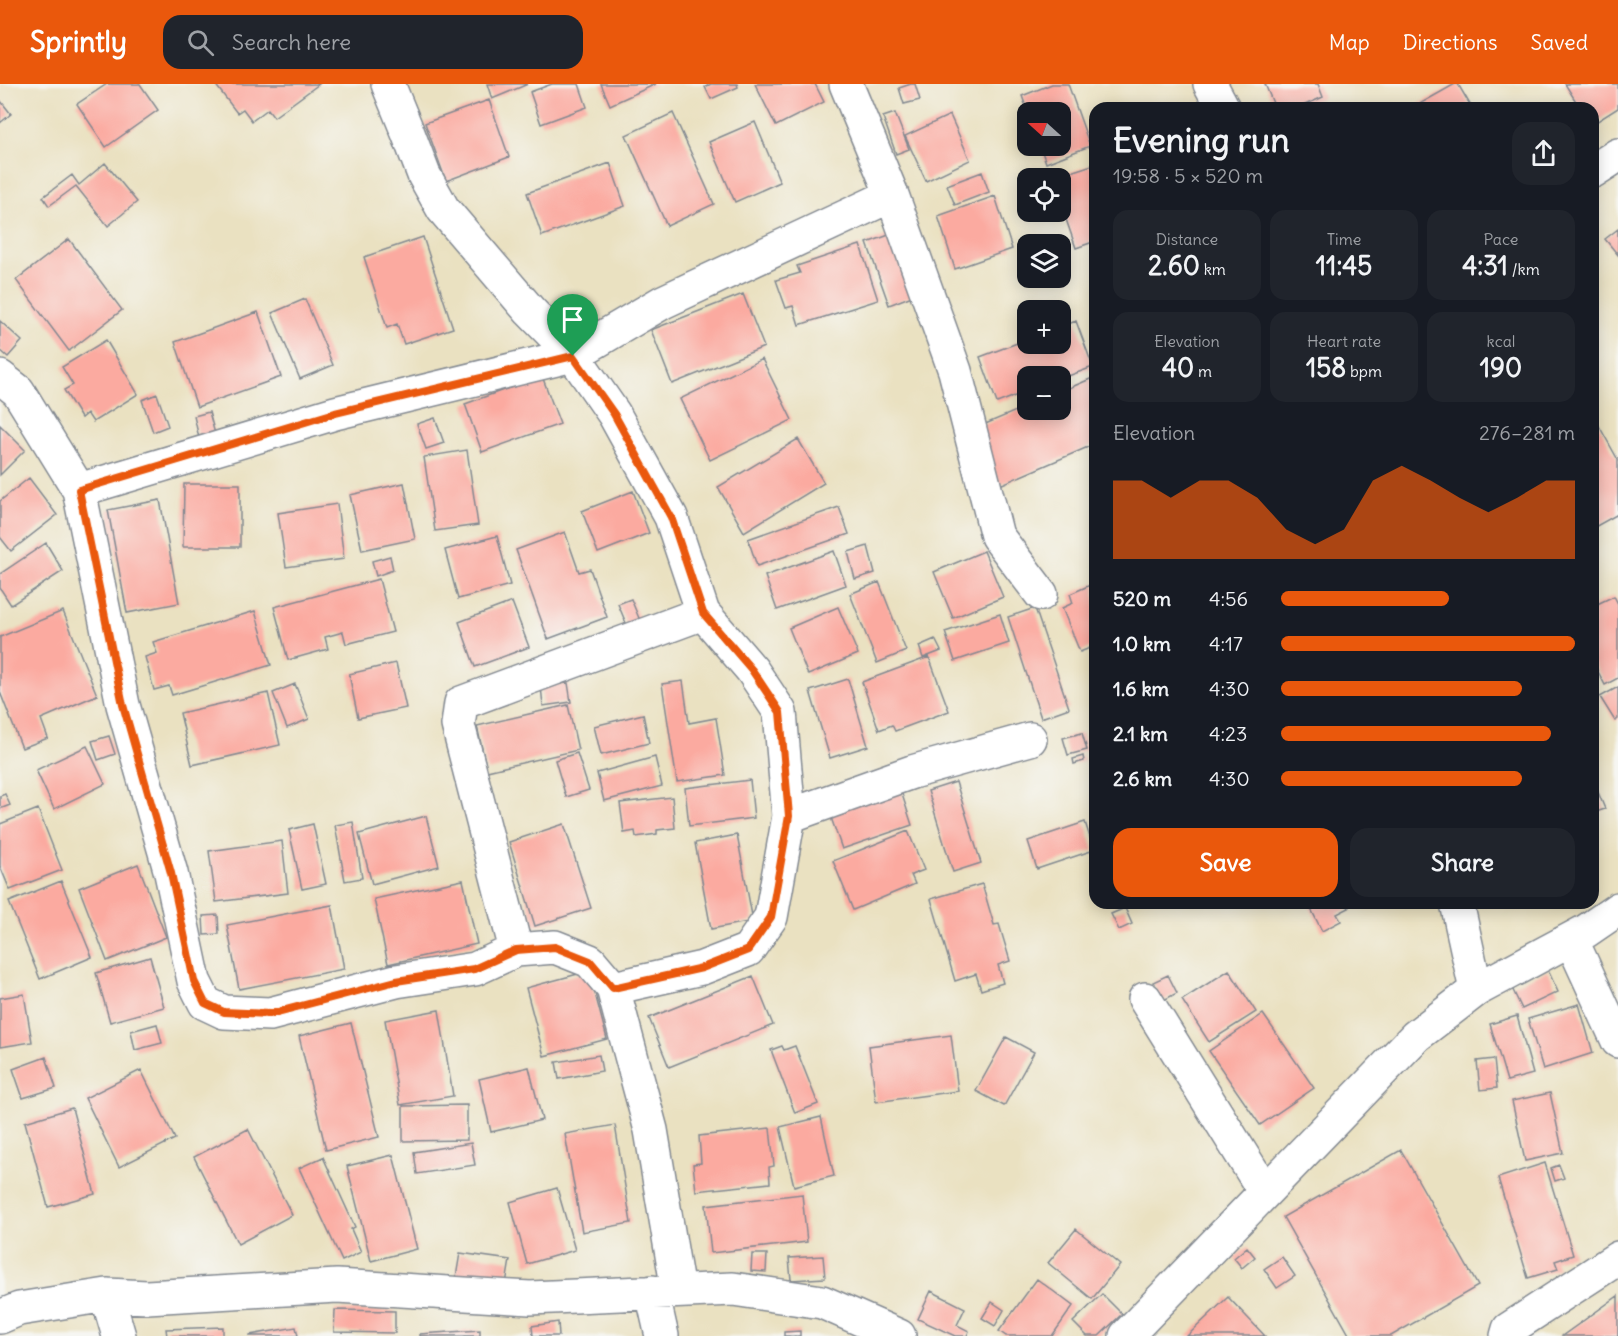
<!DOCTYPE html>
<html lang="en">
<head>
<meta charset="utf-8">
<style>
  :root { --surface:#171b24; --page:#20242c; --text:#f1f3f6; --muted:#9ea1a6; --accent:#ea580c }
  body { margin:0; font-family:Delius,sans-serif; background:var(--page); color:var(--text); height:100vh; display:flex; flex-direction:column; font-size:22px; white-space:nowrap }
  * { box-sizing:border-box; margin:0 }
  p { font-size:20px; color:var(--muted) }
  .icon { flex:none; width:33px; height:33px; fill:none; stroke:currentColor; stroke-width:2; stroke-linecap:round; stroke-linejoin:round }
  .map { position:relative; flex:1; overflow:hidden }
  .panel { position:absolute; left:1089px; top:18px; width:510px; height:807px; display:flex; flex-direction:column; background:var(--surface); border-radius:18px; box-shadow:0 3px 15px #0003 }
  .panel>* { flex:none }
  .needle { width:39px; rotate:291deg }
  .fabs { position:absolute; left:1017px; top:18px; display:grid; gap:12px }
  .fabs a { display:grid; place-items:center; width:54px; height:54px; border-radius:12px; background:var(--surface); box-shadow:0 3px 15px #0003; font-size:30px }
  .pin { position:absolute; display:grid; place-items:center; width:51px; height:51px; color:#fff; margin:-62px -26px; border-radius:50% 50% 50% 0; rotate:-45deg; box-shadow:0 0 6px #0007 }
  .pin .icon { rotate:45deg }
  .round { display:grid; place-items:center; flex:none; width:63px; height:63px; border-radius:18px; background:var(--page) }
  .headline { display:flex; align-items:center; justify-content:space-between; height:102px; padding:0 24px }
  h1 { font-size:33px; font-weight:700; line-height:45px }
  .stats { display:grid; grid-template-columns:repeat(3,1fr); gap:9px; height:102px; padding:6px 24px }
  .stats div { display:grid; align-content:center; border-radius:15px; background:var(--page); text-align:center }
  .stats b { font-size:26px; font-weight:700 }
  .stats small { font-size:16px; font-weight:400 }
  .stats p { font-size:16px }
  .chart { height:168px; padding:12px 24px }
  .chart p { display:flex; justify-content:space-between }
  .chart svg { width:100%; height:108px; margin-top:6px; fill:var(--accent); opacity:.7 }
  .primary-button { display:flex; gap:12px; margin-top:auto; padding:12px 24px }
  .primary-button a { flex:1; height:69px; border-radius:18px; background:var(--accent); color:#fff; font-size:24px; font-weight:700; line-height:69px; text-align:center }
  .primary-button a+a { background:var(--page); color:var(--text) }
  ul { padding:0 24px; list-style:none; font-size:20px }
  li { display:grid; grid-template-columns:96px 72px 1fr; align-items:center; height:45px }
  li i { height:15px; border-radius:8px; background:var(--accent) }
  header { display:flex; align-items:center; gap:36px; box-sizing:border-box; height:84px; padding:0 30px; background:var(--accent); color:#fff }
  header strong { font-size:28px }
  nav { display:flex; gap:33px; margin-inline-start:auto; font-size:21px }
  .search { width:420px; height:54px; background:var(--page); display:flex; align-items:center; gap:15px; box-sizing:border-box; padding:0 21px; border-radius:18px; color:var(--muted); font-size:22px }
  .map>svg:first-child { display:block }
  .building { fill:#fbaaa0 }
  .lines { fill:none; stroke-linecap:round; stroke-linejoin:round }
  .minor-casing { stroke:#828890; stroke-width:36 }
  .minor { stroke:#fff; stroke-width:33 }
  .route-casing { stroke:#fff; stroke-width:12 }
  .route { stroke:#ea580c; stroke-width:8 }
</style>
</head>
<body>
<header>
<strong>Sprintly</strong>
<div class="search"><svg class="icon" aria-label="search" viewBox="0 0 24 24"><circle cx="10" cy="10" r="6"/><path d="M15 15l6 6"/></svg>Search here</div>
<nav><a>Map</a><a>Directions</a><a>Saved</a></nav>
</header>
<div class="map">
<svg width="1618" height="1252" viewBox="0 0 1618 1252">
  <rect width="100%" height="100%" fill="#f6f6f2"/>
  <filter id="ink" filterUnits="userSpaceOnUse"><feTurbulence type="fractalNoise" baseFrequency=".0167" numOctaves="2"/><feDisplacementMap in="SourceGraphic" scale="12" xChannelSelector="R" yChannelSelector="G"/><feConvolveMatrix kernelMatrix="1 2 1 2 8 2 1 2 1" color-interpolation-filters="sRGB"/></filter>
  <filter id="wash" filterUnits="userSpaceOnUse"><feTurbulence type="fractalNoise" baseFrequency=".008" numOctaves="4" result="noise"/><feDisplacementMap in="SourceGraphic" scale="24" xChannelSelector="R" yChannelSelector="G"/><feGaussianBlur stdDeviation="1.35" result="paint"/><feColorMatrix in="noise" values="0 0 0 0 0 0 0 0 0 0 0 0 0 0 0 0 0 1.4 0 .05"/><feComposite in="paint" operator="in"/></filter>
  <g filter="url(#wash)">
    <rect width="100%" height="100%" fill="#eae1c1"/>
    <g id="blocks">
      <!-- building -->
      <path class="building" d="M107,0H140L158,26L106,63L77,20Z
        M215,0H319L274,33L268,25L252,37L243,25L237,29Z
        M487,0H528L492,15Z
        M552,0H579L587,23L541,40L530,8Z
        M601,0H656L610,21Z
        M711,0H737L738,3L711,15L705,3Z
        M755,0H815L824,18L776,42Z
        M911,0H915L920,16L904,20L899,4Z
        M1052,0H1068L1090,62L1046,79L1040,62H1060V28H1028L1022,12Z
        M1265,0H1318L1323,13L1298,24H1275Z
        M1455,0H1458L1472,24H1416V22Z
        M1565,0H1618V24L1593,40V24H1580Z
        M0,16L11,30L0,39Z
        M489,16L509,73L446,97L425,39Z
        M673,29L714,120L667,142L626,51Z
        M895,29L909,65L896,70L883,33Z
        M950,31L970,76L926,97L905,52Z
        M755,38L780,98L735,118L709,58Z
        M105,79L137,118L108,142L76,102L49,122L43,113L72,91L79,101Z
        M610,79L625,122L542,152L527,109Z
        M1095,80V163L1093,158L1076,164L1060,118V94H1052Z
        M982,88L989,108L955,121L947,101Z
        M995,112L1012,165L955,185L938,132Z
        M1618,145V171L1605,155Z
        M889,151L912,212L889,221L867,159Z
        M423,153L453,244L404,260L397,240L387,244L364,173Z
        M69,155L122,226L69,267L16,196Z
        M860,161L878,216L799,241L793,222L786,224L776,196L800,189L797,182Z
        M743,210L764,263L672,300L651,246Z
        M305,215L333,281L300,295L272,229Z
        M258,228L281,293L197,323L175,258Z
        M0,237L22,257L8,273L0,266Z
        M1076,237L1093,283L1060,295V292H1028V307L997,319L980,273L1028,255V260H1060V243Z
        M106,256L138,310L93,338L87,329L81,334L64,306L73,301L62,283Z
        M762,275L792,336L710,376L680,315Z
        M542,292L560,340L482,368L465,320Z
        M1095,293V360L1000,401L976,344L1028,322V326H1060V308Z
        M157,310L168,342L153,348L142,316Z
        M209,328L215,350L199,354L194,332Z
        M1593,331L1618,376V430L1593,444Z
        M435,334L444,359L426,365L417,340Z
        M0,341L25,366L0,391Z
        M798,355L824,399L744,448L718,403Z
        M467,366L478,441L435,447L424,373Z
        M29,394L57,431L11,467L0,453V417Z
        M404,399L415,455L362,466L350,411Z
        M184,400H240V463H183Z
        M633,407L649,449L598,469L582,427Z
        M160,416L179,519L127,529L108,426Z
        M337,420L344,475L286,483L278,429Z
        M839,423L849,450L757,482L748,455Z
        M565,448L579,488L590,485L607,533L548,555L516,466Z
        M497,452L510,501L458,515L445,466Z
        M46,459L63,487L11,521L0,504V490Z
        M868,462L875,489L855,495L848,468Z
        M834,467L846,501L777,526L765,492Z
        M984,467L1003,513L953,534L934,488Z
        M390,472L393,486L376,492L372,477Z
        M379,495L393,548L346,560L343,548L325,553L328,565L288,576L274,523Z
        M879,498L906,567L877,579L850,510Z
        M1095,499V562L1080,568L1062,524L1073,519L1070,510Z
        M1614,512L1618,520V594L1605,601L1593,578V522Z
        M631,515L641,539L628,544L618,520Z
        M512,518L529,563L475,583L459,538Z
        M838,523L858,570L808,591L789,544Z
        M1035,524L1069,624L1041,634L1008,533Z
        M63,527L97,611L41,635L48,654L22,664L0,608V553Z
        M255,527L271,581L172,611L169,602L154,606L145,573L157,569L153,558Z
        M1000,530L1009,559L955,577L945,548Z
        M935,555L941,567L923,574L919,562Z
        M929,573L949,627L895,647L892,641L879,646L862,598Z
        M396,579L406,624L358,634L349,590Z
        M848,595L868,662L830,674L810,607Z
        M683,597L689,639L716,634L725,691L677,698L662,600Z
        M568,599L571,618L543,622L541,602Z
        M295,600L309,635L287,644L273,609Z
        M1618,603V635L1615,637L1600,613Z
        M268,609L280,661L192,681L180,629Z
        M568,621L578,666L487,687L477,642Z
        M643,630L649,659L601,671L594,642Z
        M1082,649L1087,666L1068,671L1063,654Z
        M109,652L115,670L98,676L92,657Z
        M87,662L105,700L54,725L36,686Z
        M577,669L589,706L566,713L555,676Z
        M1083,672L1084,677L1074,680L1073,675Z
        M655,673L662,702L604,717L597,689Z
        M750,696L754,734L689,742L685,704Z
        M1593,696L1605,725L1593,729Z
        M956,698L981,779L953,788L928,707Z
        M899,701L912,741L842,765L828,725Z
        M5,710L10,721L0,725V712Z
        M672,713L675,744L657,746V750L636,753L635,747L624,749L620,719Z
        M38,725L62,786L10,806L0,782V740Z
        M426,732L439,782L372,800L359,750Z
        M353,738L362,794L345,797L335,741Z
        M1085,738L1094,766L1037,785L1028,757Z
        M313,740L326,800L302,805L289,746Z
        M564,740L591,824L535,842L509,758Z
        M908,747L924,786L911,791L915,800L853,826L833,777Z
        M737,751L753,837L711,845L695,759Z
        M282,757L288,809L216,818L209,767Z
        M138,780L166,853L107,877L79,804Z
        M463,796L477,860L388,880L374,815Z
        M61,797L92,873L40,895L9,818Z
        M982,800L994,841L999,840L1010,877L998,881L1003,899L981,906L976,890L955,897L931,815Z
        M1308,819H1346L1349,824L1337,830L1341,837L1322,847Z
        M332,821L344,885L239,905L227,841Z
        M1125,824L1132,840L1119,846L1111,830Z
        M218,831L219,850L204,851L203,832Z
        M150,873L164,923L110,938L96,889Z
        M1229,886L1256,928L1209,958L1182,916Z
        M1548,886L1558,908L1522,925L1511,902Z
        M589,887L607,955L544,972L526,904Z
        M1168,891L1177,909L1162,917L1153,898Z
        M753,892L773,941L669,983L649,934Z
        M24,910L32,958L0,963V914Z
        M1579,920L1593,969L1543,985L1528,935Z
        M439,926L453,1012L400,1021L385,936Z
        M1263,930L1314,1004L1260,1041L1209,967Z
        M1517,932L1533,990L1507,997L1490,940Z
        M351,939L379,1053L326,1066L299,952Z
        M157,940L162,959L135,966L131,947Z
        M951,951L958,1007L876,1018L869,962Z
        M1006,953L1034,968L1004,1022L976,1007Z
        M782,962L784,966L795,962L818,1020L795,1029L771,966Z
        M599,971L602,987L559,995L556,978Z
        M46,973L56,1004L23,1014L13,985Z
        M1494,975L1497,1004L1480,1006L1477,977Z
        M529,983L542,1036L491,1048L479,995Z
        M141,986L175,1055L119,1083L85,1014Z
        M1550,1009L1563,1069L1525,1077L1512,1017Z
        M467,1021V1056L403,1057V1022Z
        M72,1024L95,1110L48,1123L25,1038Z
        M821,1033L834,1092L794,1102L780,1043Z
        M615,1041L631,1139L582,1148L565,1050Z
        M770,1044L774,1082L769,1083L770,1099L696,1107L693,1080L701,1079L699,1052Z
        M248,1045L292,1131L238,1160L194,1073Z
        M471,1059L475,1081L417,1090L414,1068Z
        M1401,1066L1478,1202L1391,1252H1350L1283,1133Z
        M393,1071L417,1165L371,1177L347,1082Z
        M323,1073L355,1143L351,1145L361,1168L342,1177L299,1084Z
        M1545,1079L1573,1171L1555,1177L1558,1185L1528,1194L1498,1094Z
        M1559,1081L1564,1094L1555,1097L1551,1084Z
        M557,1104L575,1166L527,1180L510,1118Z
        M802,1110L807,1158L711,1169L706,1121Z
        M1076,1145L1120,1181L1092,1215L1048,1179Z
        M1247,1163L1255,1173L1242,1184L1234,1174Z
        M460,1169L510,1176L506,1200L456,1193Z
        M752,1170H767L766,1188L751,1187Z
        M823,1172L825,1194L791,1196L789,1174Z
        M1282,1173L1295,1192L1277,1204L1264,1185Z
        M1037,1195L1073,1222L1052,1252H1006L999,1247Z
        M931,1207L965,1224L957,1241L969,1247L967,1252H955L918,1235Z
        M1102,1210L1122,1230L1099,1252H1087L1073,1238Z
        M1618,1212V1252H1562Z
        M1228,1213L1265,1252H1187Z
        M992,1218L1004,1226L995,1242L982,1234Z
        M335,1226L395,1227V1249L334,1248Z
        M558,1238L559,1252H533L532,1242Z
        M223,1243V1252H167L166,1245Z
        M296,1243L298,1252H250V1251Z
        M480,1246V1252H420V1250Z
        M800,1247V1252H784V1248Z"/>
    </g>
  </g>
  <g filter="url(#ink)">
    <use href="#blocks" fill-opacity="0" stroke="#828890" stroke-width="1.5"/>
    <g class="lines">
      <!-- minor casing -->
      <g class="minor-casing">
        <path id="minor" d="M388,0L408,49L424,91L443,125L530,227L573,271L614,330L671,433L703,529L752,586L780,628L789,732L771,833L748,866L702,884L613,904
          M846,0L892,111L955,287L997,452L1041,510
          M1210,0L1223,24
          M1593,87L1618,71
          M0,293L18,307L79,406L123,621L171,789L194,897L205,919L224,928L270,930L396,897L475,885L516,866L555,863L590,877L613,904L651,1046L678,1207
          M79,406L335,329L573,271L663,218L892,111
          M789,732L912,688L1030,655
          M1457,819L1476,906
          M1571,855L1618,957
          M516,866L458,641L461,619L703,529
          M1145,915L1265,1108
          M652,1208L662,1252
          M107,1211L119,1252
          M0,1233L19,1225L107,1211L147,1213L337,1202L530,1214L733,1205L822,1218L899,1252
          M1126,1252L1416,952L1476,906L1586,847L1618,825
          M1507,1252L1509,1245L1618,1174"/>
      </g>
      <!-- minor -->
      <use href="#minor" class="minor"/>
    </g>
  </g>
  <g class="lines" filter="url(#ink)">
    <!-- route casing -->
    <g class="route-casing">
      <path id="route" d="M573,272L614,330L671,433L703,529L752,586L780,628L789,732L771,833L748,866L702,884L613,904L590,877L555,863L516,866L474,885L396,897L270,930L224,928L205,919L194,897L171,789L123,621L79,406L335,329Z"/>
    </g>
    <!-- route -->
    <use href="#route" class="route"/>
  </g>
</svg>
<div class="fabs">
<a><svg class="needle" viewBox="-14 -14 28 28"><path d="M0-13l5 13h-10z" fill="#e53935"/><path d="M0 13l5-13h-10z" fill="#9ea1a6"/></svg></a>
<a><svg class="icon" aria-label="locate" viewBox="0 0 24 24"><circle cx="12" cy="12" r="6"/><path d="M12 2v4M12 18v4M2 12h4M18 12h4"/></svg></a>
<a><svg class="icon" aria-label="layers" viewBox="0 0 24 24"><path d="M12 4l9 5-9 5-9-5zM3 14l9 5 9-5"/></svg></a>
<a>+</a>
<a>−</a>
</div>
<div class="pin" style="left:573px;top:272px;background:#1e9e55"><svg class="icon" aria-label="arrive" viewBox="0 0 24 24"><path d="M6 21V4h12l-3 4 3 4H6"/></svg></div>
<section class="panel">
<div class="headline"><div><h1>Evening run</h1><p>19:58 · 5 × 520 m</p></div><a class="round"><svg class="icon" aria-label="share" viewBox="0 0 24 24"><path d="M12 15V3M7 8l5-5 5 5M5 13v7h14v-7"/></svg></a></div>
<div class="stats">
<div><p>Distance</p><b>2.60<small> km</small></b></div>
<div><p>Time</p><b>11:45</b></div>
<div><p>Pace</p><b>4:31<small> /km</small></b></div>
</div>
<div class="stats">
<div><p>Elevation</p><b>40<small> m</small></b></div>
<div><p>Heart rate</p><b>158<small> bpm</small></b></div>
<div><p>kcal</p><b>190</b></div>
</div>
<div class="chart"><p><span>Elevation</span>276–281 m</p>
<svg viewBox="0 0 160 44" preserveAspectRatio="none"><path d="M0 44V12L10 12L20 19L30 12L40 12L50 19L60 32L70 38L80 32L90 12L100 6L110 12L120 19L130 25L140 19L150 12L160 12V44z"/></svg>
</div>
<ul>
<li><b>520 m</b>4:56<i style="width:57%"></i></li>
<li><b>1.0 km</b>4:17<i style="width:100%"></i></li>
<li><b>1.6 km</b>4:30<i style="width:82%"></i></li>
<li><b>2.1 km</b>4:23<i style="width:92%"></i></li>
<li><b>2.6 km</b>4:30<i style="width:82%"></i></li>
</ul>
<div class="primary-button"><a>Save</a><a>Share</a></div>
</section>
</div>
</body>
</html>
